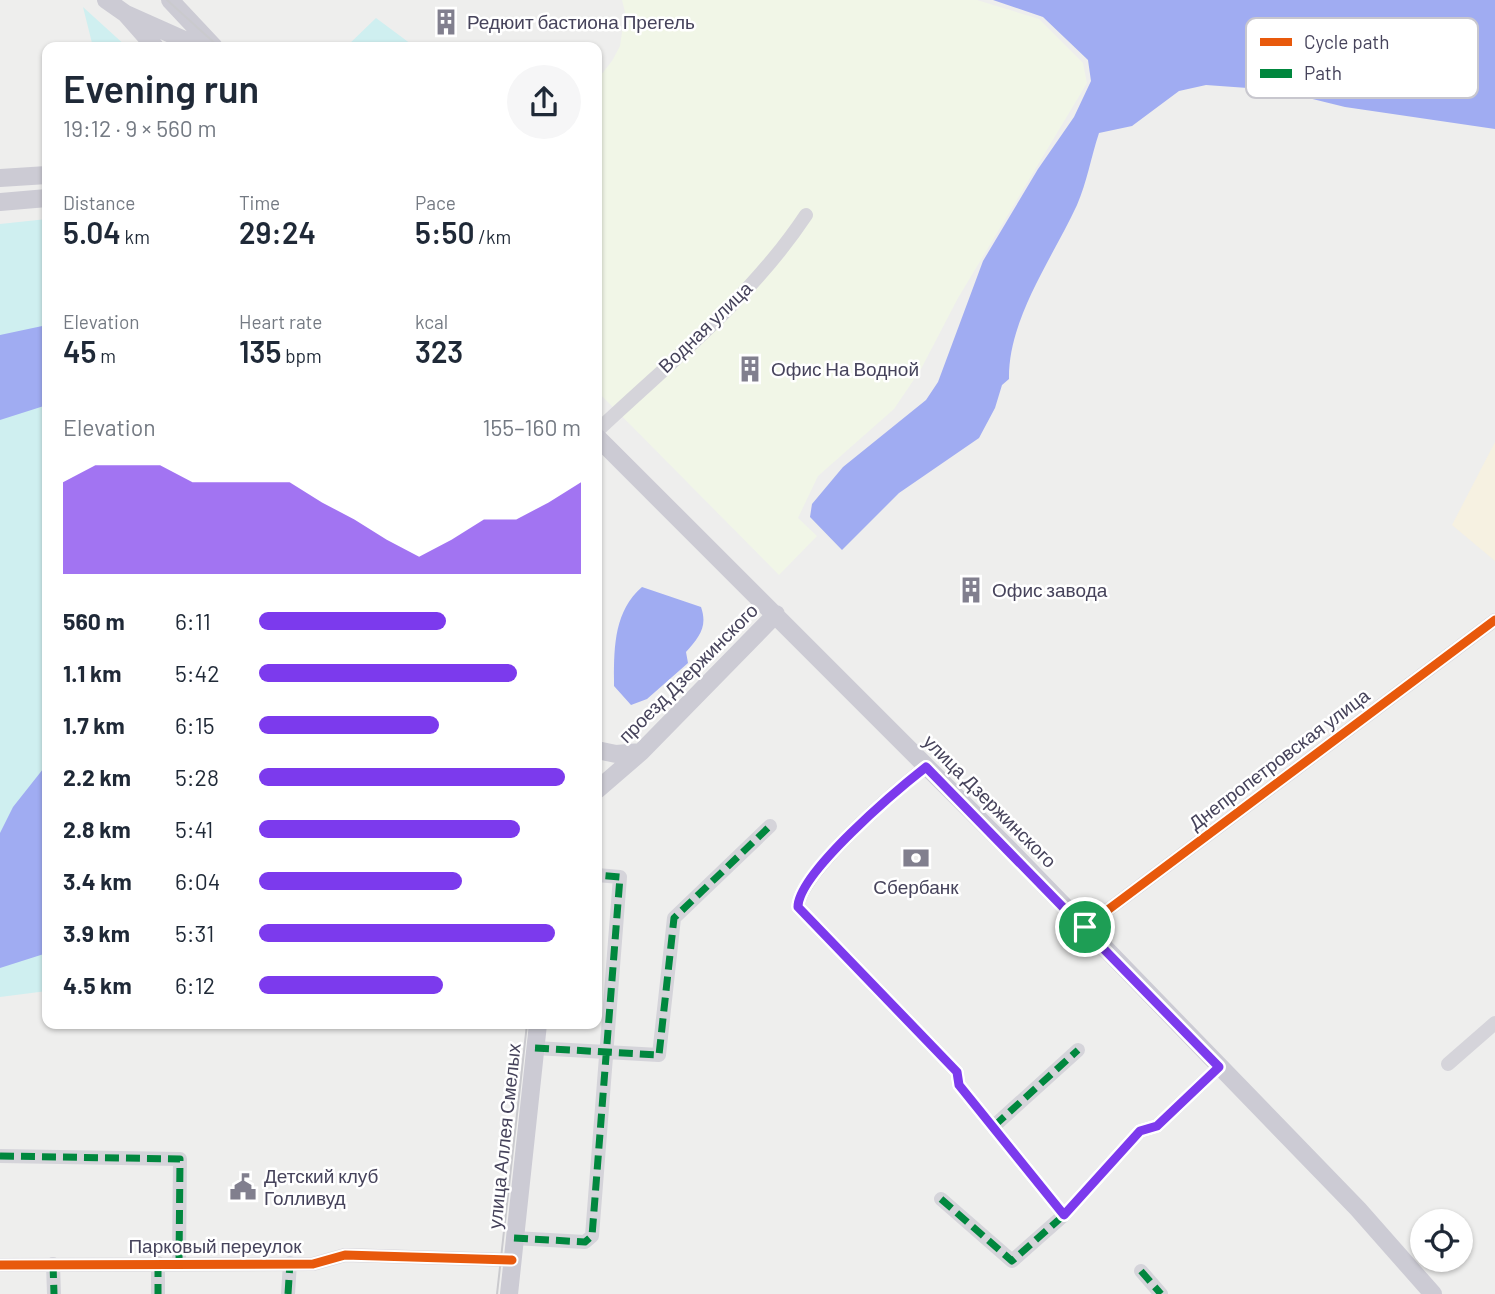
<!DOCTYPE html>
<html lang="en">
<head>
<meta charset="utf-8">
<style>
  :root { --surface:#fff; --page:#f6f6f7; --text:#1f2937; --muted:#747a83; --accent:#7c3aed }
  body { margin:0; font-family:Barlow,sans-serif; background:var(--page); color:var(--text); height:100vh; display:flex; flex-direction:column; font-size:26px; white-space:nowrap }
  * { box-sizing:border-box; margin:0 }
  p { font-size:23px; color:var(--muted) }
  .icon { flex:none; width:38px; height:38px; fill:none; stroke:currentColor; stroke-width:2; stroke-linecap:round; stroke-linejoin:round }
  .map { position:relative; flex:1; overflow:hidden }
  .sheet { position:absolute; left:42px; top:42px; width:560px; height:987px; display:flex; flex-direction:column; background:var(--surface); border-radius:14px; box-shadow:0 2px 5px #0004 }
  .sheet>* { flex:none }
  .buttons { position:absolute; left:1410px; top:1209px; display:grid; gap:14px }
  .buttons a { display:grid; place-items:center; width:63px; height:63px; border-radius:50%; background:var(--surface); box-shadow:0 2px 5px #0004; font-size:35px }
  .pin { position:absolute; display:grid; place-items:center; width:60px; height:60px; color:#fff; margin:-30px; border:4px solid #fff; border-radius:50%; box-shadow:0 2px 7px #0007 }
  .round { display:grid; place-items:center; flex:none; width:74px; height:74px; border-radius:37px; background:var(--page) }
  .overview { display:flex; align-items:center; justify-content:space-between; height:119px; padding:0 21px }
  h1 { font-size:38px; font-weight:600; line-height:52px }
  .stats { display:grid; grid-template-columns:repeat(3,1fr); gap:10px; height:119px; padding:7px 21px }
  .stats div { display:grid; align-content:center }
  .stats b { font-size:30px; font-weight:600 }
  .stats small { font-size:19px; font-weight:400 }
  .stats p { font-size:19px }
  .chart { height:196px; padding:14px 21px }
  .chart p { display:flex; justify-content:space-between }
  .chart svg { width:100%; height:126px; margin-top:7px; fill:var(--accent); opacity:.7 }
  ul { padding:0 21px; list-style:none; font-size:23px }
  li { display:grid; grid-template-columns:112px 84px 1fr; align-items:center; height:52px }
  li i { height:18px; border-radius:9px; background:var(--accent) }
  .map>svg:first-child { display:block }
  .commercial { fill:#f1f6e7 }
  .medical { fill:#f6f1e1 }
  .green { fill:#cfeff0 }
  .water { fill:#a0acf2 }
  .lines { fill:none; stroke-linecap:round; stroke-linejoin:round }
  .minor { stroke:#d5d4da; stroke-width:14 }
  .major { stroke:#cccbd4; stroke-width:18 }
  .tram { stroke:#cacace; stroke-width:2 }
  .quiet { stroke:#00873e; stroke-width:7; stroke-dasharray:14 7; stroke-linecap:butt }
  .cycleway-casing { stroke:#fff; stroke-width:13 }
  .cycleway { stroke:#e8590c; stroke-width:9 }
  .route-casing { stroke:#fff; stroke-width:14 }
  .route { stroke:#7c3aed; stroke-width:9 }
  .labels { text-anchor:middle; stroke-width:5; stroke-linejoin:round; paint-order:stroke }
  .poi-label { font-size:19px; fill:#46435b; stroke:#fff; text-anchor:start }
  .street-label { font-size:19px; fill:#46435b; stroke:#fff }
  .key { fill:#fff; stroke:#c8c7ce; stroke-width:2 }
  .key-label { font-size:19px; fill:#46435b }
</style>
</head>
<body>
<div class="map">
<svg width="1495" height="1294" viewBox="0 0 1495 1294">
  <rect width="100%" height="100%" fill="#eeeeed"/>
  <!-- commercial -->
  <path class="commercial" d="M622,0H977L1039,19L1083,63L1087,83L958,298L921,369L894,409L818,476L798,518L817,536L779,575L597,391V80L612,61L620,46L625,12Z"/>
  <!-- medical -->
  <path class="medical" d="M1495,442V561L1452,525Z"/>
  <!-- green -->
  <path class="green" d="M83,7L127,47H93Z
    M376,18L415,47H346Z
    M47,219V991L0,997V224Z"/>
  <!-- water -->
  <path class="water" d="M993,0H1495V129L1345,107L1276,90L1206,85L1179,91L1132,126L1099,133C1091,157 1087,182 1077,205C1052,259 1008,319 1009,379L1002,385L995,408L979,438L899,493L842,550L810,517L812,504L843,467L926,400L938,382L983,261L1038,169L1074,117L1091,81L1088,60L1043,17Z
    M47,325V405L0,420V335Z
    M642,587L701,607C708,627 699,637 686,652L688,663L647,699L631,705L614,686C614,650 613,612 642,587Z
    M47,764V953L0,968V833L13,807Z"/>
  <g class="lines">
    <!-- minor -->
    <path class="minor" d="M597,431C668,364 751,298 806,215
      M926,767C898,788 798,874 798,907L957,1072L959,1085L1064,1215L1140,1131L1157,1126L1219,1067
      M1085,927L1495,620
      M535,1048L659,1055L674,918L770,826
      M1448,1064L1495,1023
      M994,1126L1078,1050
      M0,1156L180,1159L179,1263
      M941,1199L1012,1261L1064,1215
      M514,1238L585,1242L592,1236L620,877L597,875
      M158,1263V1294
      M53,1264L54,1294
      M0,1265L313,1264L345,1255L512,1260
      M1141,1271L1161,1294
      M288,1294L290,1263"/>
    <!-- major -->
    <path class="major" d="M106,0L126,14L155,47
      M170,0L214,47
      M126,14L200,47
      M0,178L47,175
      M0,202L47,198
      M597,437L1013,853L1358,1209L1433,1294
      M597,750L616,754L641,752
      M597,790L641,752L776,614
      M509,1294L538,1024"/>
    <!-- tram -->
    <path class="tram" d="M167,0L219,47
      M497,1294L527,1024"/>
    <!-- quiet -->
    <path class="quiet" d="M535,1048L659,1055L674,918L770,826
      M994,1126L1078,1050
      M0,1156L180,1159L179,1263
      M941,1199L1012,1261L1064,1215
      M514,1238L585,1242L592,1236L620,877L597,875
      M158,1263V1294
      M53,1264L54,1294
      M1141,1271L1161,1294
      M288,1294L290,1263"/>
    <!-- cycleway casing -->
    <g class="cycleway-casing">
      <path id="cycleway" d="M926,767C898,788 798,874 798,907L957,1072L959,1085L1064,1215L1140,1131L1157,1126L1219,1067
        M1085,927L1495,620
        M0,1265L313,1264L345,1255L512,1260"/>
    </g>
    <!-- cycleway -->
    <use href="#cycleway" class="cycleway"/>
  </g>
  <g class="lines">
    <!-- route casing -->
    <g class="route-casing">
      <path id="route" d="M926,767L1219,1067L1157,1126L1140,1131L1064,1215L959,1085L957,1072L798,907C798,873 898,789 926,767Z"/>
    </g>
    <!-- route -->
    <use href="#route" class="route"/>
  </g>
  <!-- icons -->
  <defs>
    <g id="building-bare" transform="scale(2.1)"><path d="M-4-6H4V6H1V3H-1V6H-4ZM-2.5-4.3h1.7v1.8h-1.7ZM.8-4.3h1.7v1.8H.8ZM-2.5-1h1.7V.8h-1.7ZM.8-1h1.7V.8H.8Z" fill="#817f8e" stroke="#fff" stroke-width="2.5" paint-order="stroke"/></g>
    <g id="bank-bare" transform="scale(2.1)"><path d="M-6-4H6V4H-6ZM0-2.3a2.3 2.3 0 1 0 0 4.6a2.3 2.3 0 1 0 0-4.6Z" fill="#817f8e" stroke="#fff" stroke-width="2.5" paint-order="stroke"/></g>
    <g id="civic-bare" transform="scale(2.1)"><path d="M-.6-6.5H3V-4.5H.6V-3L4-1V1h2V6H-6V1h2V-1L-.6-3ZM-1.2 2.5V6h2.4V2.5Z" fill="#817f8e" stroke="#fff" stroke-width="2.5" paint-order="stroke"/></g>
  </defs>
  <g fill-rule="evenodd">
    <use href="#building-bare" x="446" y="22"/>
    <use href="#building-bare" x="750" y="369"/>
    <use href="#building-bare" x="971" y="590"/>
    <use href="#bank-bare" x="916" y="858"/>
    <use href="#civic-bare" x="243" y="1187"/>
  </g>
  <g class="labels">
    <!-- poi labels -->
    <g class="poi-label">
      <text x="467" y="29">Редюит бастиона Прегель</text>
      <text x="771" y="376">Офис На Водной</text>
      <text x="992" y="597">Офис завода</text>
      <text x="916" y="894" text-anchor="middle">Сбербанк</text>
      <text x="264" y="1183">Детский клуб<tspan x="264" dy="22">Голливуд</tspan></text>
    </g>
    <!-- street labels -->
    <g class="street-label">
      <text transform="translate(705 327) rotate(-44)" y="7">Водная улица</text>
      <text transform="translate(688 673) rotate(-45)" y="7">проезд Дзержинского</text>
      <text transform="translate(1279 759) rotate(-37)" y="7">Днепропетровская улица</text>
      <text transform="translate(990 801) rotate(45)" y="7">улица Дзержинского</text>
      <text transform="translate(504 1136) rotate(-84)" y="7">улица Аллея Смелых</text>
      <text x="215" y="1253">Парковый переулок</text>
    </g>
  </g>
  <!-- legend -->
  <rect x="1246" y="18" width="232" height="80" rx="10" class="key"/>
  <rect x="1260" y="38" width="32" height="8" fill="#e8590c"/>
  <rect x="1260" y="69" width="32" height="9" fill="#00873e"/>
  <g class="key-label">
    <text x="1304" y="49">Cycle path</text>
    <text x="1304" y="80">Path</text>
  </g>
</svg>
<div class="buttons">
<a><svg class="icon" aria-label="locate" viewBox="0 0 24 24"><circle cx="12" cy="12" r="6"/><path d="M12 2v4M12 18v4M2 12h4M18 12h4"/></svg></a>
</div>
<div class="pin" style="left:1085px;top:927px;background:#1e9e55"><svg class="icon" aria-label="arrive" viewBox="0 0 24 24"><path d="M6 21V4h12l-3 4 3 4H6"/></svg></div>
<section class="sheet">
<div class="overview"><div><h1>Evening run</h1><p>19:12 · 9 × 560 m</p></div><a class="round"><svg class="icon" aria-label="share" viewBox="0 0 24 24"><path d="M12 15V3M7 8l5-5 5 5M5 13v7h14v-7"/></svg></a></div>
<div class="stats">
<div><p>Distance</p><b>5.04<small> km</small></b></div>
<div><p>Time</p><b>29:24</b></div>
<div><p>Pace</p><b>5:50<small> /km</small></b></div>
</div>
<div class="stats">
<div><p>Elevation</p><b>45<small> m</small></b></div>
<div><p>Heart rate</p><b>135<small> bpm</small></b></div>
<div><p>kcal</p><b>323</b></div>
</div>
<div class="chart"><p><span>Elevation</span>155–160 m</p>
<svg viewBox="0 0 160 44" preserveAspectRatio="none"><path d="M0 44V12L10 6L20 6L30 6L40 12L50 12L60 12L70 12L80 19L90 25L100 32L110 38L120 32L130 25L140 25L150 19L160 12V44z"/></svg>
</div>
<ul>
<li><b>560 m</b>6:11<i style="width:58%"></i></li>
<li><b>1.1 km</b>5:42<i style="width:80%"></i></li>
<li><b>1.7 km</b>6:15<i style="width:56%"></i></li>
<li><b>2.2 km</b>5:28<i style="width:95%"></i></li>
<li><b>2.8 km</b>5:41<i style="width:81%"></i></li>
<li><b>3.4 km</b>6:04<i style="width:63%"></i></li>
<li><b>3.9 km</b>5:31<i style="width:92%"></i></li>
<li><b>4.5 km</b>6:12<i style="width:57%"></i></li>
</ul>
</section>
</div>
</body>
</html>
